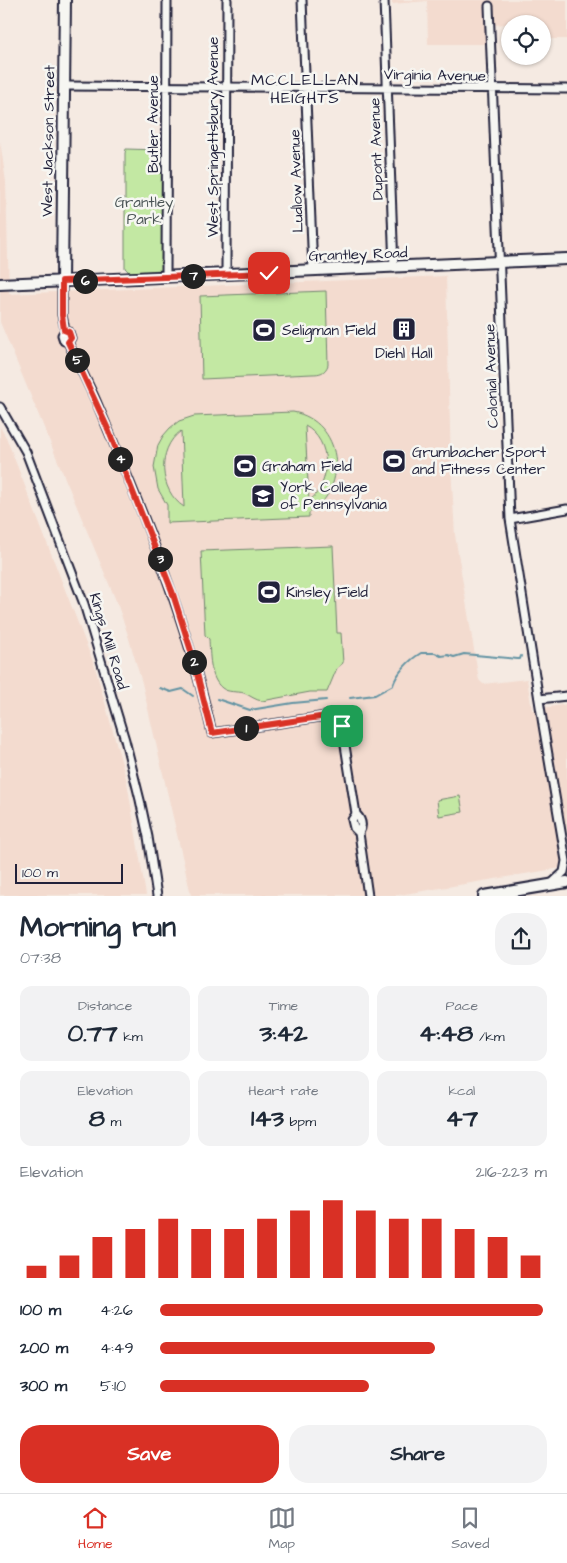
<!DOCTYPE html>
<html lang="en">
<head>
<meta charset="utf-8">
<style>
  :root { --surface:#fff; --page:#f2f2f3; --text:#1f2937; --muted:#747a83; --line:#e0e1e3; --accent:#d93025 }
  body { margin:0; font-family:"Architects Daughter",sans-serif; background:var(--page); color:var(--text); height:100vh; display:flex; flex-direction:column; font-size:19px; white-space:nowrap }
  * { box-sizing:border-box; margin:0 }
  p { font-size:16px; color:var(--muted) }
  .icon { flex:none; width:28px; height:28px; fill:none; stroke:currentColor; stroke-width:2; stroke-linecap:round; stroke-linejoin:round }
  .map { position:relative; height:896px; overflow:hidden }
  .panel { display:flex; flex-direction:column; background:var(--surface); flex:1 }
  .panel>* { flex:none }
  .fabs { position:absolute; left:501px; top:15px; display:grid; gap:10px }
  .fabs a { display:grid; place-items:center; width:50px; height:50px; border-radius:50%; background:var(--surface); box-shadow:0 1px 4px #0004; font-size:25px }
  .scale { position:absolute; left:15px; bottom:12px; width:108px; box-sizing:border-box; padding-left:5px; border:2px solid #22223b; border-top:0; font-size:14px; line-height:18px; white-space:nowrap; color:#22223b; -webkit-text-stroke:4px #f6f6f2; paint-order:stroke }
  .pin { position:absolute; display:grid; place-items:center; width:42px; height:42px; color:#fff; margin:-21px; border-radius:10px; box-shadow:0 2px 8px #0006 }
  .km { position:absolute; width:25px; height:25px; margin:-12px; border-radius:50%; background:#222; color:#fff; font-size:14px; line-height:25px; text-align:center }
  .round { display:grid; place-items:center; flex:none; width:52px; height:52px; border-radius:20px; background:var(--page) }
  .head { display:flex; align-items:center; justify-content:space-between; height:85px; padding:0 20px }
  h1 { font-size:28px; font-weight:800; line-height:38px }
  .figures { display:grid; grid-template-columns:repeat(3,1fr); gap:8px; height:85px; padding:5px 20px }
  .figures div { display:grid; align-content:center; border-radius:12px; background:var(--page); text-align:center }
  .figures b { font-size:25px; font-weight:800 }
  .figures small { font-size:14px; font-weight:400 }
  .figures p { font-size:14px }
  .chart { height:140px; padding:10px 20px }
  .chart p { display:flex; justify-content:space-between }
  .chart svg { width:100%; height:90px; margin-top:5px; stroke:var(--accent); stroke-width:6 }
  .button { display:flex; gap:10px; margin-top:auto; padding:10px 20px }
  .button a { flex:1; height:58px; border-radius:20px; background:var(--accent); color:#fff; font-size:20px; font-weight:800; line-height:58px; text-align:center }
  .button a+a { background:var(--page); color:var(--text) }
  ul { padding:0 20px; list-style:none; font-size:16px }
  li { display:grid; grid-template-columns:80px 60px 1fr; align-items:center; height:38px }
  li i { height:12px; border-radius:6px; background:var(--accent) }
  .tabs { display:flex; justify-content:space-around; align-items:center; height:70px; border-top:1px solid var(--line); background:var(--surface); font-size:14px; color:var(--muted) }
  .tabs a { display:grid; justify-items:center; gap:2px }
  .tabs .current { color:var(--accent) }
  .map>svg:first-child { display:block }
  .built { fill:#f3dbcf }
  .green { fill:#c3e8a3; stroke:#72856f; fill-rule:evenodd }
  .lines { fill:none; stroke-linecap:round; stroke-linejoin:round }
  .stream { stroke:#6293a3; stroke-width:2 }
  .street-casing { stroke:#22223b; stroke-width:11 }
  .secondary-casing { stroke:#22223b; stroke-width:14 }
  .street { stroke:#f6f6f2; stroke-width:7 }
  .secondary { stroke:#f6f6f2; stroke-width:10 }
  .route-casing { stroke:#fff; stroke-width:10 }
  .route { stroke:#d93025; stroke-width:6 }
  .labels { text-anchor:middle; stroke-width:5; stroke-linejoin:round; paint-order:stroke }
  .street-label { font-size:15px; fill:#22223b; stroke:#f6f6f2 }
  .park-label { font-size:15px; fill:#4a5455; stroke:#f6f6f2 }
  .poi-label { font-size:15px; fill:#22223b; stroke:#f6f6f2; text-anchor:start }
  .neighbourhood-label { font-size:16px; letter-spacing:1px; fill:#22223b; stroke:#f6f6f2 }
</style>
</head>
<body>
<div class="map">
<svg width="567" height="896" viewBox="0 0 567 896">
  <rect width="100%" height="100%" fill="#f5eae2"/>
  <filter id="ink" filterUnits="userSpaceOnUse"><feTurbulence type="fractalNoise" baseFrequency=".02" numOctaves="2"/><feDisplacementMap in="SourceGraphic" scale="10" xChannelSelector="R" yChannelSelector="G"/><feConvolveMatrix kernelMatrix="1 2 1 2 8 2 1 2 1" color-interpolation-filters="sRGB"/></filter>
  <g filter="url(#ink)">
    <!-- built -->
    <path class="built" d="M392,0H567V39H543L542,24L534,23L490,25L491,44H428L427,1L392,4Z
      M0,141L6,182L9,294L446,276L451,466L455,535L479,680L483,684L527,679L532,710L567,704V867L399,895H191L142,683L127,632L117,603L0,322Z
      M0,427L6,437L95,667L127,782L146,895H0Z"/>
    <!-- green -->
    <path class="green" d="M126,149L159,150L163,153L162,270L129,272L125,268V153Z
      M326,291L328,365C325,373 320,374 312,374L202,379L200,296Z
      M293,412C342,421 351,488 309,513V517L167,523V505L158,489L154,467L158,445L163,436L170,428L179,421L194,416ZM305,426C332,440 332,484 309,501ZM181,431L184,506V507C159,491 156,449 181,431Z
      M333,546L337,633H341L343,663L337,668L327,692H310L262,701C255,700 251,696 244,693C237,691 228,693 222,688C209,678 210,653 209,639L205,635L201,551Z
      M460,796L463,812L439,816L437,800Z"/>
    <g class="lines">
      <!-- stream -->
      <path class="stream" d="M160,688L171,692L183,689L193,696
        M350,698L375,695L393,685C397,673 409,660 421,653H435L441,656L448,655L454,657L464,654L518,659H520L521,656
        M217,699L250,710L293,703L326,700"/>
      <!-- street casing -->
      <g class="street-casing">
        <path id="street" d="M302,0L313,271
          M384,0L394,268
          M489,6L510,519L543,725L566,861L564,872L551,884
          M64,86L567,89
          M226,275L227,0
          M166,277L167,0
          M62,281V315L65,330L62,335L64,341L68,342C77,362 87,381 96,401C142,509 186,618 212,733L340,714L356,814C362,820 363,826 359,833L368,896
          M65,330L69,332L71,338L68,342
          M0,407L26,452L84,604L125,740L140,800L148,837L157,896
          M510,519L567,509
          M539,699L567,696
          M356,814L352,820L354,828L359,833"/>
      </g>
      <!-- secondary casing -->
      <g class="secondary-casing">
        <path id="secondary" d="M62,281L65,0
          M0,284L567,259
          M484,896L567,882"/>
      </g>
      <!-- street -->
      <use href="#street" class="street"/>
      <!-- secondary -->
      <use href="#secondary" class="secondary"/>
    </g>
  </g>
  <g class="lines" filter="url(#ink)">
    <!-- route casing -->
    <g class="route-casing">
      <path id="route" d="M269,273L62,281V315L64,330L69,332L71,338L68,342L108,429L172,591L192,654L212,733L340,714L342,726"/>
    </g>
    <!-- route -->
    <use href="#route" class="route"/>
  </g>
  <!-- icons -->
  <defs>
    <g id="building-square" transform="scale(1.25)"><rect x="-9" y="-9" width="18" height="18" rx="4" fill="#22223b" stroke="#f6f6f2"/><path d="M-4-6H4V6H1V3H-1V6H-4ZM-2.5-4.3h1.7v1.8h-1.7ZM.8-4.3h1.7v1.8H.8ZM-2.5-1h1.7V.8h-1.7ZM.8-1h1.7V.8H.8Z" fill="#fff"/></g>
    <g id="stadium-square" transform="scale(1.25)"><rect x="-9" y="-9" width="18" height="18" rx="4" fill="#22223b" stroke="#f6f6f2"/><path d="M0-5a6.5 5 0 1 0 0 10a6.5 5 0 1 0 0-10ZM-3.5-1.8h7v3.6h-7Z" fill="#fff"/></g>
    <g id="university-square" transform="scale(1.25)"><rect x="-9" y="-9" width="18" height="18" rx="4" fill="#22223b" stroke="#f6f6f2"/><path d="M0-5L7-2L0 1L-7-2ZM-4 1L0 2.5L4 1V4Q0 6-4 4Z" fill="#fff"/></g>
  </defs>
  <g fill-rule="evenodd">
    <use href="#building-square" x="404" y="329"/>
    <use href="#stadium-square" x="264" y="330"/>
    <use href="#stadium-square" x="394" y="461"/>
    <use href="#stadium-square" x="245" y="466"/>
    <use href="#university-square" x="263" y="496"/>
    <use href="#stadium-square" x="269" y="592"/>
  </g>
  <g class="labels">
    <!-- street labels -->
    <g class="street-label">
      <text transform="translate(435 75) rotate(1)" y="5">Virginia Avenue</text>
      <text transform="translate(153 124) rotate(-90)" y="5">Butler Avenue</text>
      <text transform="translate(213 137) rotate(-90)" y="5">West Springettsbury Avenue</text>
      <text transform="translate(48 141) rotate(-89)" y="5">West Jackson Street</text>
      <text transform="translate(376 149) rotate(-92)" y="5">Dupont Avenue</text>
      <text transform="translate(296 181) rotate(-92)" y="5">Ludlow Avenue</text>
      <text transform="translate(358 254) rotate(-2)" y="5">Grantley Road</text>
      <text transform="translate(491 376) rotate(-92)" y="5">Colonial Avenue</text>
      <text transform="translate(109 641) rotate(73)" y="5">Kings Mill Road</text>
    </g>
    <!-- park labels -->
    <g class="park-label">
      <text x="144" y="207">Grantley<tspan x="144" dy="17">Park</tspan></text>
    </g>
    <!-- poi labels -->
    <g class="poi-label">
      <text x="282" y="335">Seligman Field</text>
      <text x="404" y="358" text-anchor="middle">Diehl Hall</text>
      <text x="412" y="457">Grumbacher Sport<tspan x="412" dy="17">and Fitness Center</tspan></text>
      <text x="262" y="471">Graham Field</text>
      <text x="280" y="492">York College<tspan x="280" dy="17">of Pennsylvania</tspan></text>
      <text x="286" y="597">Kinsley Field</text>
    </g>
    <!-- neighbourhood labels -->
    <g class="neighbourhood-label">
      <text x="305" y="85">MCCLELLAN<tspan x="305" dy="18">HEIGHTS</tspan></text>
    </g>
  </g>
</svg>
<div class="fabs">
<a><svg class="icon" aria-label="locate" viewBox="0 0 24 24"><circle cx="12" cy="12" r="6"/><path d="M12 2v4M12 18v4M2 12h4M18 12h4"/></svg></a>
</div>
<div class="scale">100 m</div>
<div class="pin" style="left:342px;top:726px;background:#1e9e55"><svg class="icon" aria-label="arrive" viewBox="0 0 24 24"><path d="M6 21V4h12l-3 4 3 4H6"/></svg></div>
<div class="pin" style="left:269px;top:273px;background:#d93025"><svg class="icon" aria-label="check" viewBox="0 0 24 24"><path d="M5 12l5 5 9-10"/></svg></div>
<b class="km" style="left:246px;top:728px">1</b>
<b class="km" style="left:194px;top:662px">2</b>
<b class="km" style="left:160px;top:559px">3</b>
<b class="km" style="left:120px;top:459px">4</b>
<b class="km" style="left:77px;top:360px">5</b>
<b class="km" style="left:85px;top:281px">6</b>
<b class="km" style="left:193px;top:276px">7</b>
</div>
<section class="panel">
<div class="head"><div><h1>Morning run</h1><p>07:38</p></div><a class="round"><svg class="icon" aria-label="share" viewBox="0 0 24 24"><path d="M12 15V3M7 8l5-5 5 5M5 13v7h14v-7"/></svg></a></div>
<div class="figures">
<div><p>Distance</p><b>0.77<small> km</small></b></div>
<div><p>Time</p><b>3:42</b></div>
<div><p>Pace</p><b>4:48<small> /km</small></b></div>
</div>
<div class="figures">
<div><p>Elevation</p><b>8<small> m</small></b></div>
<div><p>Heart rate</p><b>143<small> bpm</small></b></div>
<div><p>kcal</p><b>47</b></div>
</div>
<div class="chart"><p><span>Elevation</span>216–223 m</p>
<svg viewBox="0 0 160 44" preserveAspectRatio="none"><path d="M5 44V38M15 44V33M25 44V24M35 44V20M45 44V15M55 44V20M65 44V20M75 44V15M85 44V11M95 44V6M105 44V11M115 44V15M125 44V15M135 44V20M145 44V24M155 44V33"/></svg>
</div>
<ul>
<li><b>100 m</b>4:26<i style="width:99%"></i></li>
<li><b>200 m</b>4:49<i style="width:71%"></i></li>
<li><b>300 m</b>5:10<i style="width:54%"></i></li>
</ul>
<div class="button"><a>Save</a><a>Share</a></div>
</section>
<nav class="tabs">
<a class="current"><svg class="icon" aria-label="home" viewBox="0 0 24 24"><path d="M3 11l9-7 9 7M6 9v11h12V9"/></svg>Home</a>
<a><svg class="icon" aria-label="map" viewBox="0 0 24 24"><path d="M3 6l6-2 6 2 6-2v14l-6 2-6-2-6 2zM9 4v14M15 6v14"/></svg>Map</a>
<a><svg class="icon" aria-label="saved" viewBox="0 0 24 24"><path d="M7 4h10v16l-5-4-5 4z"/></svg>Saved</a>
</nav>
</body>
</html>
